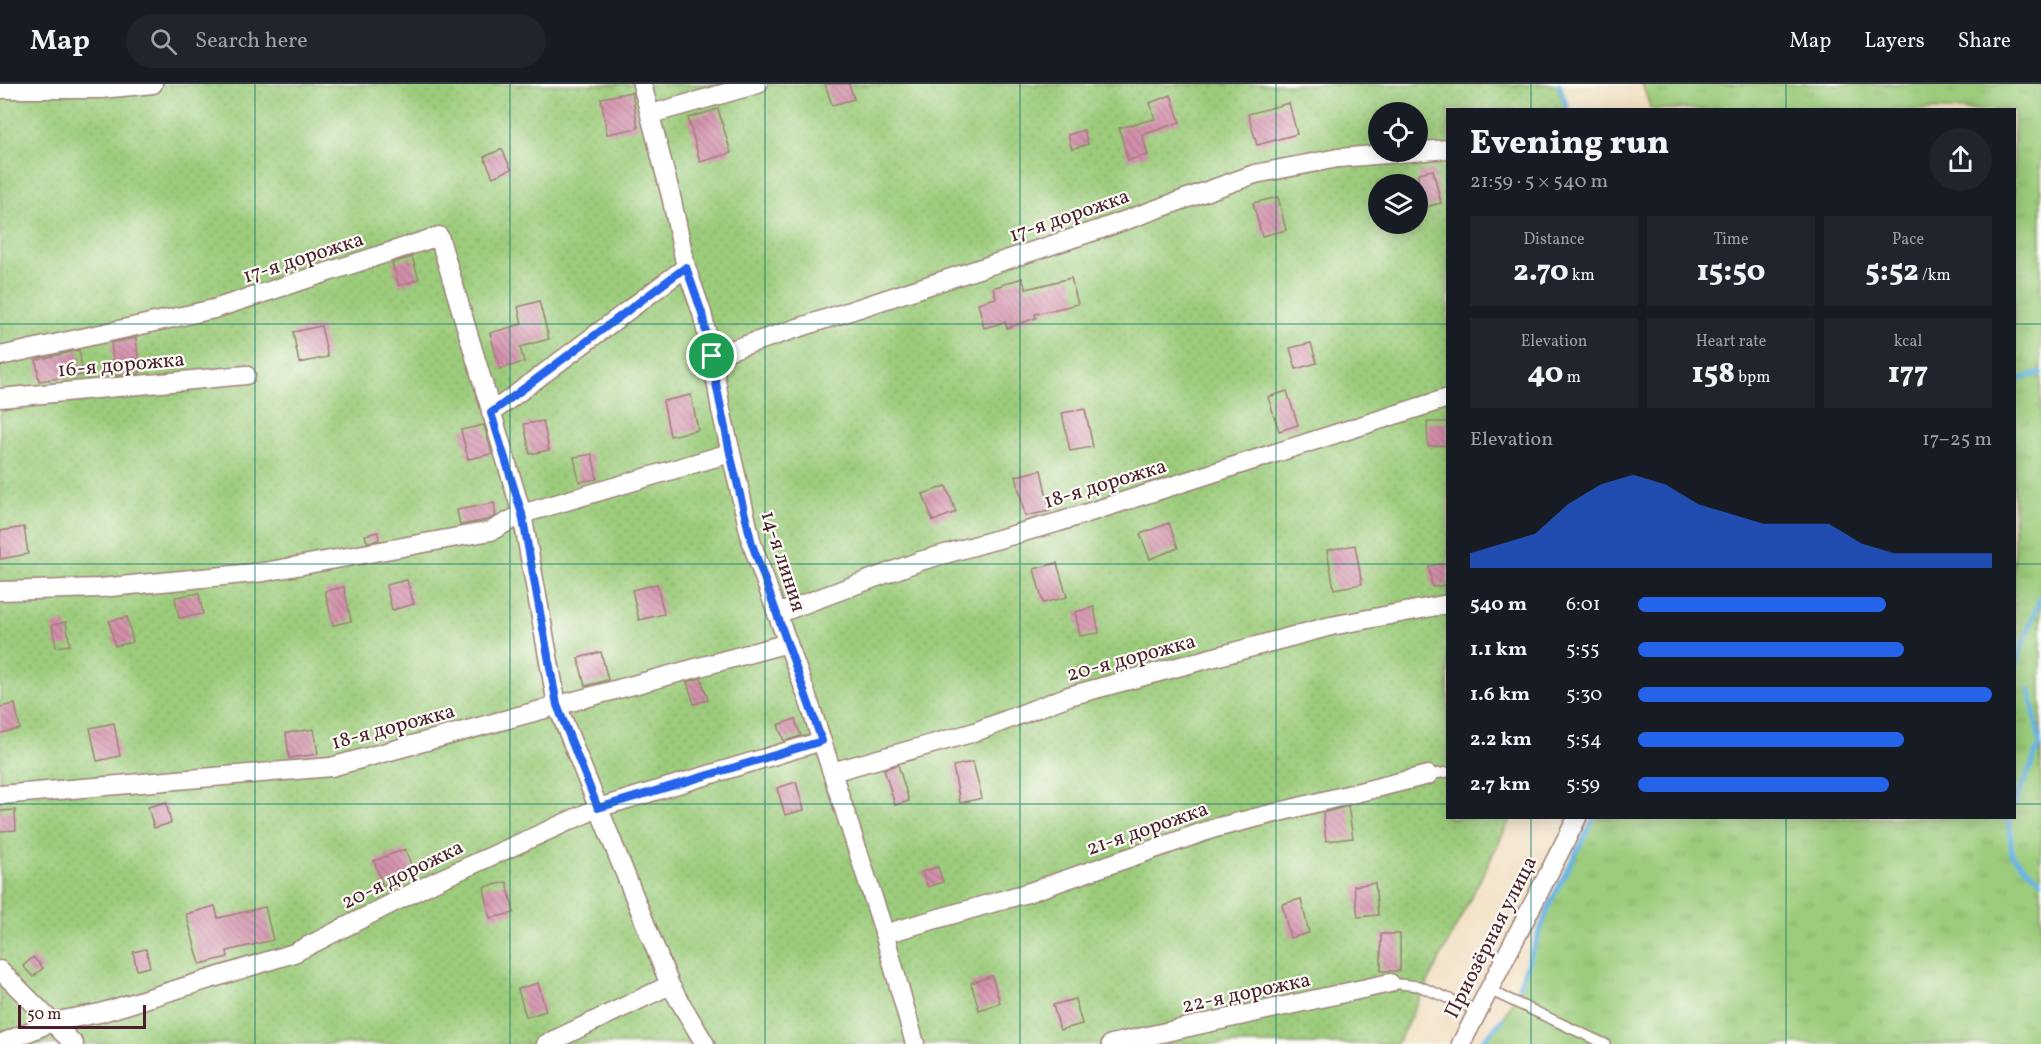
<!DOCTYPE html>
<html lang="en">
<head>
<meta charset="utf-8">
<style>
  :root { --surface:#171b24; --page:#20242c; --text:#f1f3f6; --muted:#9ea1a6; --line:#363941; --accent:#2563eb }
  body { margin:0; font-family:Vollkorn,serif; background:var(--page); color:var(--text); height:100vh; display:flex; flex-direction:column; font-size:22px; white-space:nowrap }
  * { box-sizing:border-box; margin:0 }
  p { font-size:20px; color:var(--muted) }
  .icon { flex:none; width:33px; height:33px; fill:none; stroke:currentColor; stroke-width:2; stroke-linecap:round; stroke-linejoin:round }
  .map { position:relative; flex:1; overflow:hidden }
  .sheet { position:absolute; left:1446px; top:24px; width:570px; height:711px; display:flex; flex-direction:column; background:var(--surface); border-radius:0px; box-shadow:0 3px 15px #0003 }
  .sheet>* { flex:none }
  .fabs { position:absolute; left:1368px; top:18px; display:grid; gap:12px }
  .fabs a { display:grid; place-items:center; width:60px; height:60px; border-radius:50%; background:var(--surface); box-shadow:0 3px 15px #0003; font-size:30px }
  .scale { position:absolute; left:18px; bottom:15px; width:128px; box-sizing:border-box; padding-left:6px; border:3px solid #4a1f2b; border-top:0; font-size:16px; line-height:21px; white-space:nowrap; color:#4a1f2b; -webkit-text-stroke:4px #fdfcf7; paint-order:stroke }
  .pin { position:absolute; display:grid; place-items:center; width:51px; height:51px; color:#fff; margin:-26px; border:3px solid #fff; border-radius:50%; box-shadow:0 2px 6px #0007 }
  .round { display:grid; place-items:center; flex:none; width:63px; height:63px; border-radius:32px; background:var(--page) }
  .head { display:flex; align-items:center; justify-content:space-between; height:102px; padding:0 24px }
  h1 { font-size:33px; font-weight:800; line-height:45px }
  .metrics { display:grid; grid-template-columns:repeat(3,1fr); gap:9px; height:102px; padding:6px 24px }
  .metrics div { display:grid; align-content:center; border-radius:0px; background:var(--page); text-align:center }
  .metrics b { font-size:30px; font-weight:800 }
  .metrics small { font-size:16px; font-weight:400 }
  .metrics p { font-size:16px }
  .chart { height:168px; padding:12px 24px }
  .chart p { display:flex; justify-content:space-between }
  .chart svg { width:100%; height:108px; margin-top:6px; fill:var(--accent); opacity:.7 }
  ul { padding:0 24px; list-style:none; font-size:20px }
  li { display:grid; grid-template-columns:96px 72px 1fr; align-items:center; height:45px }
  li i { height:15px; border-radius:8px; background:var(--accent) }
  header { display:flex; align-items:center; gap:36px; box-sizing:border-box; height:84px; padding:0 30px; background:var(--surface); border-bottom:2px solid var(--line) }
  header strong { font-size:28px }
  nav { display:flex; gap:33px; margin-inline-start:auto; font-size:21px }
  .search { width:420px; height:54px; background:var(--page); display:flex; align-items:center; gap:15px; box-sizing:border-box; padding:0 21px; border-radius:33px; color:var(--muted); font-size:22px }
  .map>svg:first-child { display:block }
  .grass { fill:url(#grass-tufts); stroke:#737653; stroke-width:1.5 }
  .garden { fill:url(#garden-dots); stroke:#737653; stroke-width:1.5; fill-rule:evenodd }
  .lines { fill:none; stroke-linecap:round; stroke-linejoin:round }
  .stream { stroke:#6ab5e3; stroke-width:5 }
  .building { fill:url(#building-back-hatch) }
  .service-casing { stroke:#9e8078; stroke-width:12 }
  .minor-casing { stroke:#9e8078; stroke-width:21 }
  .service { stroke:#fff; stroke-width:9 }
  .minor { stroke:#fff; stroke-width:18 }
  .route-casing { stroke:#fff; stroke-width:12 }
  .route { stroke:#2563eb; stroke-width:8 }
  .grid { fill:none; stroke:#0f766e; stroke-width:1.5; stroke-opacity:0.55 }
  .labels { text-anchor:middle; stroke-width:4.5; stroke-linejoin:round; paint-order:stroke }
  .street-label { font-size:21px; fill:#4a1f2b; stroke:#fdfcf7 }
</style>
</head>
<body>
<header>
<strong>Map</strong>
<div class="search"><svg class="icon" aria-label="search" viewBox="0 0 24 24"><circle cx="10" cy="10" r="6"/><path d="M15 15l6 6"/></svg>Search here</div>
<nav><a>Map</a><a>Layers</a><a>Share</a></nav>
</header>
<div class="map">
<svg width="2041" height="960" viewBox="0 0 2041 960">
  <defs>
    <pattern id="grass-tufts" width="24" height="20" patternUnits="userSpaceOnUse" patternTransform="scale(1.5)"><rect width="24" height="20" fill="#9ccc7b"/><path d="M3 7l-1-3M5 7V3M7 7l1-3M15 17l-1-3M17 17v-4M19 17l1-3" fill="none" stroke="#88af6a"/></pattern>
    <pattern id="garden-dots" width="8" height="8" patternUnits="userSpaceOnUse" patternTransform="scale(1.5)"><rect width="8" height="8" fill="#9ccc7b"/><path d="M2 2h.1M6 6h.1" fill="none" stroke="#88af6a" stroke-width="1.8" stroke-linecap="round"/></pattern>
    <pattern id="building-back-hatch" width="6" height="6" patternUnits="userSpaceOnUse" patternTransform="scale(1.5)"><rect width="6" height="6" fill="#d38fab"/><path d="M-1 5l2 2M0 0l6 6M5-1l2 2" fill="none" stroke="#ad748b"/></pattern>
  </defs>
  <rect width="100%" height="100%" fill="#fdfcf7"/>
  <filter id="ink" filterUnits="userSpaceOnUse"><feTurbulence type="fractalNoise" baseFrequency=".0167" numOctaves="2"/><feDisplacementMap in="SourceGraphic" scale="12" xChannelSelector="R" yChannelSelector="G"/><feConvolveMatrix kernelMatrix="1 2 1 2 8 2 1 2 1" color-interpolation-filters="sRGB"/></filter>
  <filter id="wash" filterUnits="userSpaceOnUse"><feTurbulence type="fractalNoise" baseFrequency=".008" numOctaves="4" result="noise"/><feDisplacementMap in="SourceGraphic" scale="24" xChannelSelector="R" yChannelSelector="G"/><feGaussianBlur stdDeviation="1.35" result="paint"/><feColorMatrix in="noise" values="0 0 0 0 0 0 0 0 0 0 0 0 0 0 0 0 0 1.4 0 .05"/><feComposite in="paint" operator="in"/></filter>
  <g filter="url(#wash)">
    <rect width="100%" height="100%" fill="#f2e1c5"/>
    <!-- grass -->
    <path class="grass" d="M1642,0H2041V960H1480L1503,935L1520,902L1551,817L1594,734H2014V26L1651,25Z"/>
    <!-- garden -->
    <path class="garden" d="M0,0H1557L1565,25L1448,26V734H1511L1397,960H0ZM1378,28H1418V68H1378ZM1378,100H1418V140H1378Z"/>
    <g class="lines">
      <!-- stream -->
      <path class="stream" d="M1559,0L1568,26
        M2014,296L2041,289
        M2014,585L2041,511
        M2014,721L2040,661L2030,605
        M2009,734L2012,771L2041,797
        M1519,902L1551,817L1594,734
        M1480,960L1503,935"/>
    </g>
    <g id="blocks">
      <!-- building -->
      <path class="building" d="M825,0H849L854,15L832,21Z
        M632,8L638,44L607,50L601,14Z
        M1171,11L1180,38L1142,51L1148,71L1128,76L1119,44L1155,35L1150,19Z
        M1289,19L1297,50L1257,61L1248,30Z
        M718,25L731,69L700,78L688,34Z
        M1084,46L1088,60L1072,65L1068,51Z
        M502,65L511,85L493,93L484,73Z
        M1433,86L1441,119L1418,125V89Z
        M1278,113L1286,146L1262,152L1253,119Z
        M412,173L419,195L399,202L392,179Z
        M1022,194L1026,205L1071,194L1078,220L1035,230L1036,234L1007,244L1005,238L984,244L978,219L996,214L993,204Z
        M539,217L549,255L520,263L524,278L500,285L490,249L522,240L518,223Z
        M321,242L328,273L299,279L293,248Z
        M136,254L140,290L115,292L111,259Z
        M1311,259L1317,279L1296,285L1290,264Z
        M79,266L83,291L39,297L36,276Z
        M1287,307L1298,341L1279,347L1268,313Z
        M691,311L698,346L670,352L663,317Z
        M1085,325L1093,363L1070,367L1062,329Z
        M543,337L549,366L530,370L524,340Z
        M1427,338H1448V361L1428,362Z
        M484,341L492,370L468,375L461,346Z
        M592,370L597,395L579,398L574,373Z
        M1041,386L1050,427L1025,432L1016,392Z
        M946,402L956,428L933,437L923,410Z
        M494,419L496,432L487,436L460,441L457,426Z
        M1169,439L1178,464L1150,475L1140,450Z
        M24,443L28,470L0,475V447Z
        M378,448L379,456L367,458L365,451Z
        M1355,461L1362,500L1334,505L1327,466Z
        M1057,479L1067,513L1043,519L1034,485Z
        M1448,479V501L1432,503L1429,482Z
        M407,496L414,520L392,526L386,501Z
        M657,500L664,530L639,536L632,506Z
        M344,503L351,537L333,541L325,507Z
        M199,509L203,530L179,534L175,513Z
        M1094,523L1099,549L1080,552L1075,528Z
        M127,533L133,558L115,562L109,537Z
        M66,538L70,561L56,563L52,541Z
        M601,568L608,596L585,602L578,574Z
        M701,594L708,616L694,620L687,598Z
        M15,620L20,645L0,649V623Z
        M795,635L801,652L784,657L778,641Z
        M114,639L120,672L97,677L90,644Z
        M314,645L318,670L289,674L286,649Z
        M973,678L982,714L960,719L953,682Z
        M898,681L909,717L895,721L884,685Z
        M796,698L804,726L785,731L777,704Z
        M166,718L171,739L154,744L148,723Z
        M1348,722L1353,754L1326,757L1323,729Z
        M15,726L16,746L0,747V727Z
        M405,765L415,791L383,802L374,777Z
        M938,783L943,798L928,803L922,788Z
        M507,798L514,829L490,834L484,803Z
        M1375,799L1378,831L1358,833L1354,802Z
        M1301,815L1309,849L1290,854L1282,820Z
        M215,822L218,834L265,823L273,856L227,867L228,873L200,880L186,830Z
        M1381,850H1400V887H1381Z
        M146,865L150,883L137,886L133,868Z
        M33,873L43,884L33,893L23,882Z
        M992,892L1000,919L979,926L971,899Z
        M538,899L546,927L526,933L518,905Z
        M1075,915L1082,940L1060,946L1053,921Z"/>
    </g>
  </g>
  <g filter="url(#ink)">
    <use href="#blocks" fill-opacity="0" stroke="#9e8078" stroke-width="1.5"/>
    <g class="lines">
      <!-- service casing -->
      <g class="service-casing">
        <path id="service" d="M1428,691L1448,688
          M1390,899L1419,902L1478,927
          M1489,906L1605,960"/>
      </g>
      <!-- minor casing -->
      <g class="minor-casing">
        <path id="minor" d="M642,0L671,112L686,183L702,229L712,272L721,326L752,460L809,618L881,838L915,960
          M0,5H101L153,0
          M651,30L758,0
          M0,272L214,225L439,152L522,430L557,621L670,901L705,960
          M712,272L1101,145L1255,90L1338,74L1448,65
          M0,314L246,291
          M491,329L686,183
          M0,507L100,504L264,488L491,447L522,430L730,369
          M777,530L920,477L1059,438L1448,314
          M832,688L975,648L1069,612L1331,542L1448,520
          M0,711L331,683L788,559
          M884,850L1027,809L1215,744L1428,691
          M0,886L74,960
          M0,960L52,938L100,929L294,869L436,797L598,724L822,657
          M546,960L670,901
          M1111,960L1390,899
          M1461,960L1577,734"/>
      </g>
      <!-- service -->
      <use href="#service" class="service"/>
      <!-- minor -->
      <use href="#minor" class="minor"/>
    </g>
  </g>
  <g class="lines" filter="url(#ink)">
    <!-- route casing -->
    <g class="route-casing">
      <path id="route" d="M686,183L702,229L730,369L752,460L822,657L598,724L557,621L522,430L491,329Z"/>
    </g>
    <!-- route -->
    <use href="#route" class="route"/>
  </g>
  <!-- grid -->
  <path class="grid" d="M255,0V960M510,0V960M765,0V960M1020,0V960M1276,0V960M1531,0V26M1786,0V26M0,240H1448M2014,240H2041M0,480H1448M2014,480H2041M0,720H1448M2014,720H2041M1531,734V960M1786,734V960"/>
  <g class="labels">
    <!-- street labels -->
    <g class="street-label">
      <text transform="translate(1069 131) rotate(-19)" y="7">17-я дорожка</text>
      <text transform="translate(303 173) rotate(-18)" y="7">17-я дорожка</text>
      <text transform="translate(121 280) rotate(-5)" y="7">16-я дорожка</text>
      <text transform="translate(1105 399) rotate(-17)" y="7">18-я дорожка</text>
      <text transform="translate(784 477) rotate(72)" y="7">14-я линия</text>
      <text transform="translate(1131 573) rotate(-15)" y="7">20-я дорожка</text>
      <text transform="translate(393 642) rotate(-15)" y="7">18-я дорожка</text>
      <text transform="translate(1147 744) rotate(-19)" y="7">21-я дорожка</text>
      <text transform="translate(402 790) rotate(-26)" y="7">20-я дорожка</text>
      <text transform="translate(1490 853) rotate(-63)" y="7">Приозёрная улица</text>
      <text transform="translate(1246 908) rotate(-12)" y="7">22-я дорожка</text>
    </g>
  </g>
</svg>
<div class="fabs">
<a><svg class="icon" aria-label="locate" viewBox="0 0 24 24"><circle cx="12" cy="12" r="6"/><path d="M12 2v4M12 18v4M2 12h4M18 12h4"/></svg></a>
<a><svg class="icon" aria-label="layers" viewBox="0 0 24 24"><path d="M12 4l9 5-9 5-9-5zM3 14l9 5 9-5"/></svg></a>
</div>
<div class="scale">50 m</div>
<div class="pin" style="left:712px;top:272px;background:#1e9e55"><svg class="icon" aria-label="arrive" viewBox="0 0 24 24"><path d="M6 21V4h12l-3 4 3 4H6"/></svg></div>
<section class="sheet">
<div class="head"><div><h1>Evening run</h1><p>21:59 · 5 × 540 m</p></div><a class="round"><svg class="icon" aria-label="share" viewBox="0 0 24 24"><path d="M12 15V3M7 8l5-5 5 5M5 13v7h14v-7"/></svg></a></div>
<div class="metrics">
<div><p>Distance</p><b>2.70<small> km</small></b></div>
<div><p>Time</p><b>15:50</b></div>
<div><p>Pace</p><b>5:52<small> /km</small></b></div>
</div>
<div class="metrics">
<div><p>Elevation</p><b>40<small> m</small></b></div>
<div><p>Heart rate</p><b>158<small> bpm</small></b></div>
<div><p>kcal</p><b>177</b></div>
</div>
<div class="chart"><p><span>Elevation</span>17–25 m</p>
<svg viewBox="0 0 160 44" preserveAspectRatio="none"><path d="M0 44V38L10 34L20 30L30 18L40 10L50 6L60 10L70 18L80 22L90 26L100 26L110 26L120 34L130 38L140 38L150 38L160 38V44z"/></svg>
</div>
<ul>
<li><b>540 m</b>6:01<i style="width:70%"></i></li>
<li><b>1.1 km</b>5:55<i style="width:75%"></i></li>
<li><b>1.6 km</b>5:30<i style="width:100%"></i></li>
<li><b>2.2 km</b>5:54<i style="width:75%"></i></li>
<li><b>2.7 km</b>5:59<i style="width:71%"></i></li>
</ul>
</section>
</div>
</body>
</html>
